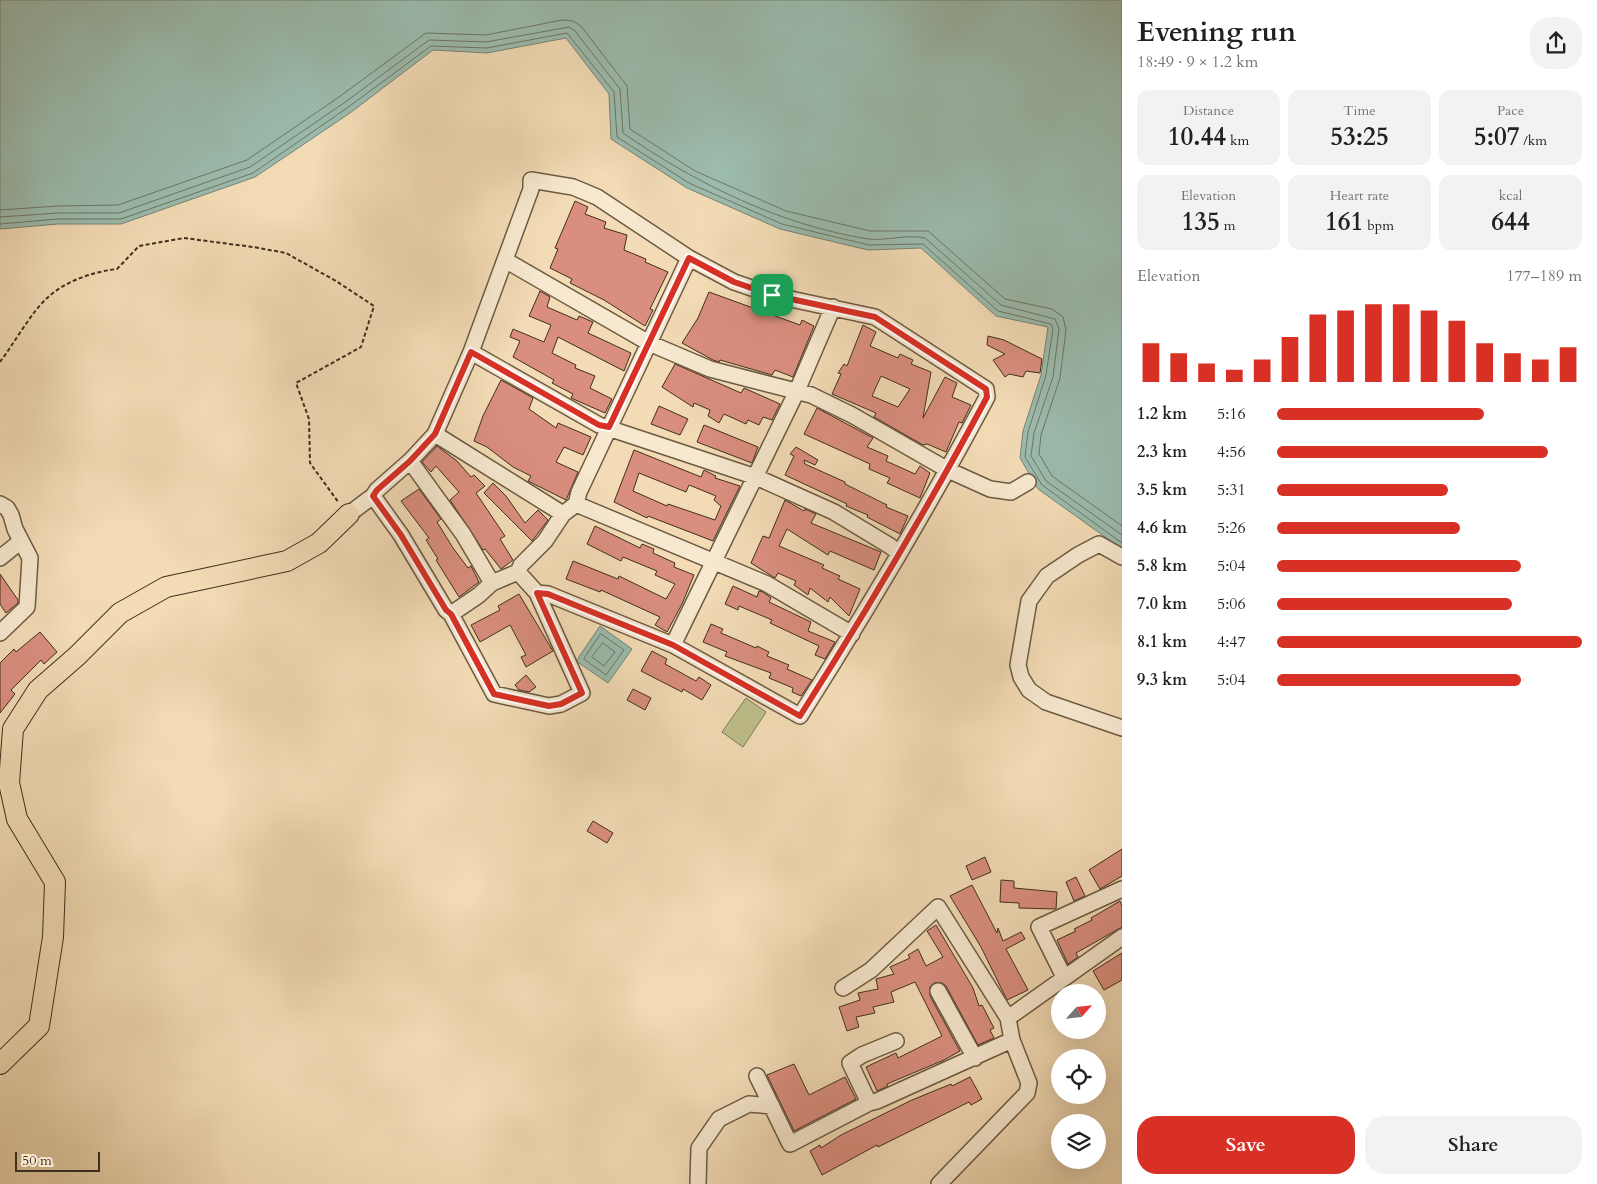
<!DOCTYPE html>
<html lang="en">
<head>
<meta charset="utf-8">
<style>
  :root { --surface:#fff; --page:#f2f2f2; --text:#202124; --muted:#757577; --accent:#d93025 }
  body { margin:0; font-family:Cardo,serif; background:var(--page); color:var(--text); height:100vh; display:flex; flex-direction:column; font-size:19px; white-space:nowrap }
  * { box-sizing:border-box; margin:0 }
  p { font-size:16px; color:var(--muted) }
  .icon { flex:none; width:28px; height:28px; fill:none; stroke:currentColor; stroke-width:2; stroke-linecap:round; stroke-linejoin:round }
  .map { position:relative; flex:1; overflow:hidden }
  .details { display:flex; flex-direction:column; background:var(--surface); width:475px }
  .details>* { flex:none }
  .needle { width:32px; rotate:63deg }
  .tools { position:absolute; left:1051px; top:984px; display:grid; gap:10px }
  .tools a { display:grid; place-items:center; width:55px; height:55px; border-radius:50%; background:var(--surface); box-shadow:0 5px 20px #0002; font-size:25px }
  .scale { position:absolute; left:15px; bottom:12px; width:85px; box-sizing:border-box; padding-left:5px; border:2px solid #402f1d; border-top:0; font-size:14px; line-height:18px; white-space:nowrap; color:#402f1d; -webkit-text-stroke:4px #f7e8cf; paint-order:stroke }
  .pin { position:absolute; display:grid; place-items:center; width:42px; height:42px; color:#fff; margin:-21px; border-radius:10px; box-shadow:0 2px 8px #0006 }
  .round { display:grid; place-items:center; flex:none; width:52px; height:52px; border-radius:20px; background:var(--page) }
  .overview { display:flex; align-items:center; justify-content:space-between; height:85px; padding:0 15px }
  h1 { font-size:28px; font-weight:600; line-height:38px }
  .figures { display:grid; grid-template-columns:repeat(3,1fr); gap:8px; height:85px; padding:5px 15px }
  .figures div { display:grid; align-content:center; border-radius:12px; background:var(--page); text-align:center }
  .figures b { font-size:25px; font-weight:600 }
  .figures small { font-size:14px; font-weight:400 }
  .figures p { font-size:14px }
  .chart { height:140px; padding:10px 15px }
  .chart p { display:flex; justify-content:space-between }
  .chart svg { width:100%; height:90px; margin-top:5px; stroke:var(--accent); stroke-width:6 }
  .cta { display:flex; gap:10px; margin-top:auto; padding:10px 15px }
  .cta a { flex:1; height:58px; border-radius:20px; background:var(--accent); color:#fff; font-size:20px; font-weight:600; line-height:58px; text-align:center }
  .cta a+a { background:var(--page); color:var(--text) }
  ul { padding:0 15px; list-style:none; font-size:16px }
  li { display:grid; grid-template-columns:80px 60px 1fr; align-items:center; height:38px }
  li i { height:12px; border-radius:6px; background:var(--accent) }
  main { display:flex; flex:1; min-height:0 }
  .map>svg:first-child { display:block }
  .green { fill:#bebf8b; stroke:#7f7754 }
  .water { fill:#9bbbad; stroke:#778373 }
  .lines { fill:none; stroke-linecap:round; stroke-linejoin:round }
  .shore { stroke:#6e7565; stroke-width:1 }
  .building { fill:#da8e7e; stroke:#402f1d; fill-rule:evenodd }
  .minor-casing { stroke:#6c5a43; stroke-width:18 }
  .major-casing { stroke:#402f1d; stroke-width:22 }
  .path { stroke:#402f1d; stroke-width:2; stroke-dasharray:4 2.5; stroke-linecap:butt }
  .minor { stroke:#f7e8cf; stroke-width:15 }
  .major { stroke:#f2dbb5; stroke-width:20 }
  .route-casing { stroke:#fff; stroke-width:10 }
  .route { stroke:#d93025; stroke-width:6 }
</style>
</head>
<body>
<main>
<div class="map">
<svg width="1122" height="1184" viewBox="0 0 1122 1184">
  <rect width="100%" height="100%" fill="#f2dbb5"/>
  <filter id="stains"><feTurbulence type="fractalNoise" baseFrequency=".004" numOctaves="4"/><feColorMatrix values="0 0 0 0 .2 0 0 0 0 .09 0 0 0 0 .02 0 0 0 .5 -.17"/></filter>
  <radialGradient id="worn" r=".72"><stop offset=".6" stop-color="#630" stop-opacity="0"/><stop offset="1" stop-color="#630" stop-opacity=".3"/></radialGradient>
  <!-- green -->
  <path class="green" d="M746,698L766,712L743,747L722,732Z"/>
  <!-- water -->
  <path class="water" d="M0,0H1122V549L1038,489L1020,458L1023,431L1041,375L1048,327L996,316L921,248L868,250L780,229L687,188L611,139L609,94L566,38L487,53L433,50L350,113L255,177L121,224H58L0,229Z
    M600,626L632,649L608,683L576,661Z"/>
  <g class="lines">
    <!-- shore -->
    <path class="shore" d="M0,210L58,206L118,205L247,160L339,97L426,33L486,35L562,20L573,21L581,26L627,86L630,129L695,171L786,211L870,231H928L1005,299L1052,309L1063,317L1066,330L1060,378L1041,435L1039,454L1052,476L1122,526
      M0,217L58,213H119L250,167L344,103L429,40L486,42L569,27L575,31L620,89L623,133C695,183 780,225 868,239C887,241 907,234 925,238L1001,305L1055,319L1059,329L1053,377L1034,433L1031,456L1046,481L1122,535
      M0,224L58,219H121L253,173L347,108L431,46L487,48L567,33L614,92L617,137L689,183L782,224L869,245L923,244L998,311L1051,324L1053,329L1046,375L1028,432L1025,457L1042,485L1122,543
      M601,634L624,650L606,675L584,659Z
      M603,643L615,652L604,666L592,657Z"/>
  </g>
  <!-- building -->
  <path class="building" d="M575,201L588,207L585,214L606,222L604,228L627,235L624,250L646,259L645,262L668,272L650,309L653,310L645,326L604,300L570,283L572,279L550,268L558,249L555,248Z
    M540,291L550,297L547,307L577,320L579,316L593,322L588,333L631,353L624,371L558,337L552,353L576,365L575,368L595,376L590,388L612,399L605,413L571,398L573,394L552,383L554,380L513,357L520,341L510,337L513,329L544,342L551,325L529,316Z
    M709,292L800,325L802,320L814,326L793,377L775,370L772,375L720,360L719,362L713,360L682,343L698,318Z
    M863,325L876,332L870,346L898,358L900,354L913,360L911,364L931,372L923,418L945,377L957,383L952,397L971,405L962,423L959,422L946,452L927,444L923,445L874,417L876,413L832,394L841,374L838,373L844,364L847,366ZM881,376L910,389L898,407L872,396Z
    M988,336L1004,340L1042,359L1040,373L1026,371L1023,377L1009,374L1005,377L993,360L1005,354L987,345Z
    M675,364L741,393L744,388L780,404L772,420L763,417L759,425L748,420L746,424L724,414L719,423L708,416L710,410L694,403L693,407L662,387Z
    M501,380L533,398L529,409L556,428L558,423L591,437L583,455L564,447L556,462L578,472L566,500L528,481L531,476L513,467L487,447L474,441L483,416Z
    M659,406L688,419L680,435L651,424Z
    M817,408L873,438L867,447L888,456L886,461L915,474L920,466L930,473L920,498L887,483L890,478L869,469L870,464L804,434Z
    M704,425L758,447L752,463L697,442Z
    M437,446L457,461L471,477L474,475L485,486L476,493L505,536L500,539L513,560L501,569L485,549L483,550L450,500L459,492L436,466L431,472L422,462Z
    M796,447L818,460L815,465L804,460L805,464L845,482V484L887,505L886,507L908,516L900,534L867,517L868,515L846,506L847,504L785,475L794,456L790,454Z
    M634,450L701,477L704,470L716,476L715,478L740,486L713,541L648,516L647,518L614,502ZM639,473L686,492L689,485L716,496L714,500L721,506L715,520L668,504L667,506L633,491Z
    M493,483L506,496L525,523L538,510L548,520L532,541L484,493Z
    M419,489L441,519L437,522L453,548L468,568L471,566L479,582L459,597L436,560L438,559L426,540L429,538L401,501Z
    M785,500L804,511L805,509L816,514L811,523L881,552L874,570L830,551L828,555L787,529L779,546L824,565L822,568L840,576L838,579L860,589L849,616L830,597L828,602L810,588L808,595L794,585L796,581L778,573L775,578L751,563L763,536L769,538Z
    M595,526L640,548L642,544L654,549L653,553L675,563L674,567L694,575L682,604L667,632L655,625L660,617L601,590L600,592L566,579L573,561L618,579L619,576L666,599L675,584L655,575L657,571L623,557L621,561L587,544Z
    M0,574L18,600V603L6,613L0,604Z
    M733,586L757,597L759,591L763,592L771,598L769,602L811,622L808,631L835,642L825,659L815,655L819,646L770,623L772,620L739,606L738,610L725,604Z
    M519,594L553,651L526,667L521,657L526,655L510,625L480,642L471,625L500,610L498,606Z
    M711,624L723,629L721,633L756,648L757,646L769,652L767,656L789,665L787,669L812,680L801,696L792,692L793,688L769,678L771,673L725,656L727,652L703,642Z
    M40,632L57,652L44,664L41,660L11,690L15,694L0,713V663L14,649L16,652Z
    M652,651L667,659L665,664L696,681L699,677L711,685L702,700L683,689L682,692L641,671Z
    M526,675L536,687L529,692L519,690L515,685Z
    M633,689L651,698L645,710L627,700Z
    M593,821L613,833L607,843L587,831Z
    M1122,849V876L1100,889L1089,870Z
    M985,857L991,872L972,880L966,866Z
    M1076,877L1085,896L1074,901L1066,882Z
    M1001,880L1014,881V888L1057,892L1056,909L1019,908V903L1000,902Z
    M972,885L997,933L998,928L1003,941L1021,932L1025,939L1006,949L1028,990L1007,1000L981,947L950,896Z
    M1120,901L1122,906V927L1076,953L1078,957L1068,964L1057,940L1076,931L1074,929L1092,920L1091,918Z
    M936,925L973,988L979,1006L982,1005L994,1028L990,1030L994,1038L978,1045L946,986L942,983H934L930,987V996L960,1051L944,1060L887,1084L888,1086L877,1091L866,1067L896,1053L898,1058L942,1036L915,982L891,992L894,1002L873,1007L875,1013L856,1017L859,1027L847,1031L839,1007L860,1000L858,993L878,989L876,979L894,974L890,967L910,958L908,955L918,949L926,966L943,957L927,931Z
    M1122,953V980L1104,990L1093,971Z
    M794,1064L809,1095L845,1077L856,1099L794,1131L767,1075Z
    M970,1077L982,1099L971,1105L969,1102L878,1147L877,1145L822,1175L810,1151L820,1145L821,1148L841,1135L912,1100L951,1084L952,1086Z"/>
  <g class="lines">
    <!-- minor casing -->
    <g class="minor-casing">
      <path id="minor" d="M505,260L649,343L710,369L811,395L852,415L948,470L990,489L1011,492L1028,482
        M471,352L599,425L756,477L834,512L890,546L899,553
        M435,434L563,514
        M410,461L463,534L492,583
        M373,496L401,535L446,610L451,614L494,694L549,706L561,704L582,693L537,593L518,572
        M0,504L7,508L11,515L15,529L30,558L27,607L0,633
        M576,504L767,584L852,634
        M349,514L373,496L377,490L410,461L435,434L471,352L531,189V180L573,187L597,197L689,258L734,282L772,295L875,317L986,389L987,397C929,506 866,612 800,716L673,645L548,594L537,593
        M1122,557L1099,544L1078,555L1047,576L1029,601L1018,665L1021,677L1029,690L1046,702L1122,728
        M0,558L21,541
        M451,614L479,595L492,583L518,572L521,565L545,541L563,514L576,504L579,492L689,258
        M673,645L796,393L833,307
        M1064,977L1039,927L1122,889
        M843,988L871,970L938,907L1008,1018L1012,1040L1029,1083L1027,1093L939,1184
        M938,991L975,1058
        M1008,1018L1122,937
        M757,1076L790,1144L869,1103L877,1101L1012,1040
        M869,1103L850,1063L862,1055L896,1041
        M698,1184L699,1148L719,1119L749,1104L772,1106"/>
    </g>
    <!-- major casing -->
    <g class="major-casing">
      <path id="major" d="M0,1064L39,1026L53,937L55,882L17,819L9,783L13,729L38,690L77,656L120,613L166,587L287,561L319,543L349,514"/>
    </g>
    <!-- path -->
    <path class="path" d="M0,362C13,345 31,313 46,299C65,281 92,272 117,269L139,246L184,238L253,247L286,253L336,281L374,306L361,347L296,383L309,419L310,463L339,503"/>
    <!-- minor -->
    <use href="#minor" class="minor"/>
    <!-- major -->
    <use href="#major" class="major"/>
  </g>
  <g class="lines">
    <!-- route casing -->
    <g class="route-casing">
      <path id="route" d="M689,258L734,282L772,295L875,317L986,389L987,397C929,506 866,612 800,716L673,645L548,594L537,593L582,693L561,704L549,706L494,694L451,614L446,610L401,535L373,496L377,490L410,461L435,434L471,352L599,425L609,427Z"/>
    </g>
    <!-- route -->
    <use href="#route" class="route"/>
  </g>
  <rect width="100%" height="100%" filter="url(#stains)"/>
  <rect width="100%" height="100%" fill="url(#worn)"/>
</svg>
<div class="tools">
<a><svg class="needle" viewBox="-14 -14 28 28"><path d="M0-13l5 13h-10z" fill="#e53935"/><path d="M0 13l5-13h-10z" fill="#757577"/></svg></a>
<a><svg class="icon" aria-label="locate" viewBox="0 0 24 24"><circle cx="12" cy="12" r="6"/><path d="M12 2v4M12 18v4M2 12h4M18 12h4"/></svg></a>
<a><svg class="icon" aria-label="layers" viewBox="0 0 24 24"><path d="M12 4l9 5-9 5-9-5zM3 14l9 5 9-5"/></svg></a>
</div>
<div class="scale">50 m</div>
<div class="pin" style="left:772px;top:295px;background:#1e9e55"><svg class="icon" aria-label="arrive" viewBox="0 0 24 24"><path d="M6 21V4h12l-3 4 3 4H6"/></svg></div>
</div>
<section class="details">
<div class="overview"><div><h1>Evening run</h1><p>18:49 · 9 × 1.2 km</p></div><a class="round"><svg class="icon" aria-label="share" viewBox="0 0 24 24"><path d="M12 15V3M7 8l5-5 5 5M5 13v7h14v-7"/></svg></a></div>
<div class="figures">
<div><p>Distance</p><b>10.44<small> km</small></b></div>
<div><p>Time</p><b>53:25</b></div>
<div><p>Pace</p><b>5:07<small> /km</small></b></div>
</div>
<div class="figures">
<div><p>Elevation</p><b>135<small> m</small></b></div>
<div><p>Heart rate</p><b>161<small> bpm</small></b></div>
<div><p>kcal</p><b>644</b></div>
</div>
<div class="chart"><p><span>Elevation</span>177–189 m</p>
<svg viewBox="0 0 160 44" preserveAspectRatio="none"><path d="M5 44V25M15 44V30M25 44V35M35 44V38M45 44V33M55 44V22M65 44V11M75 44V9M85 44V6M95 44V6M105 44V9M115 44V14M125 44V25M135 44V30M145 44V33M155 44V27"/></svg>
</div>
<ul>
<li><b>1.2 km</b>5:16<i style="width:68%"></i></li>
<li><b>2.3 km</b>4:56<i style="width:89%"></i></li>
<li><b>3.5 km</b>5:31<i style="width:56%"></i></li>
<li><b>4.6 km</b>5:26<i style="width:60%"></i></li>
<li><b>5.8 km</b>5:04<i style="width:80%"></i></li>
<li><b>7.0 km</b>5:06<i style="width:77%"></i></li>
<li><b>8.1 km</b>4:47<i style="width:100%"></i></li>
<li><b>9.3 km</b>5:04<i style="width:80%"></i></li>
</ul>
<div class="cta"><a>Save</a><a>Share</a></div>
</section>
</main>
</body>
</html>
